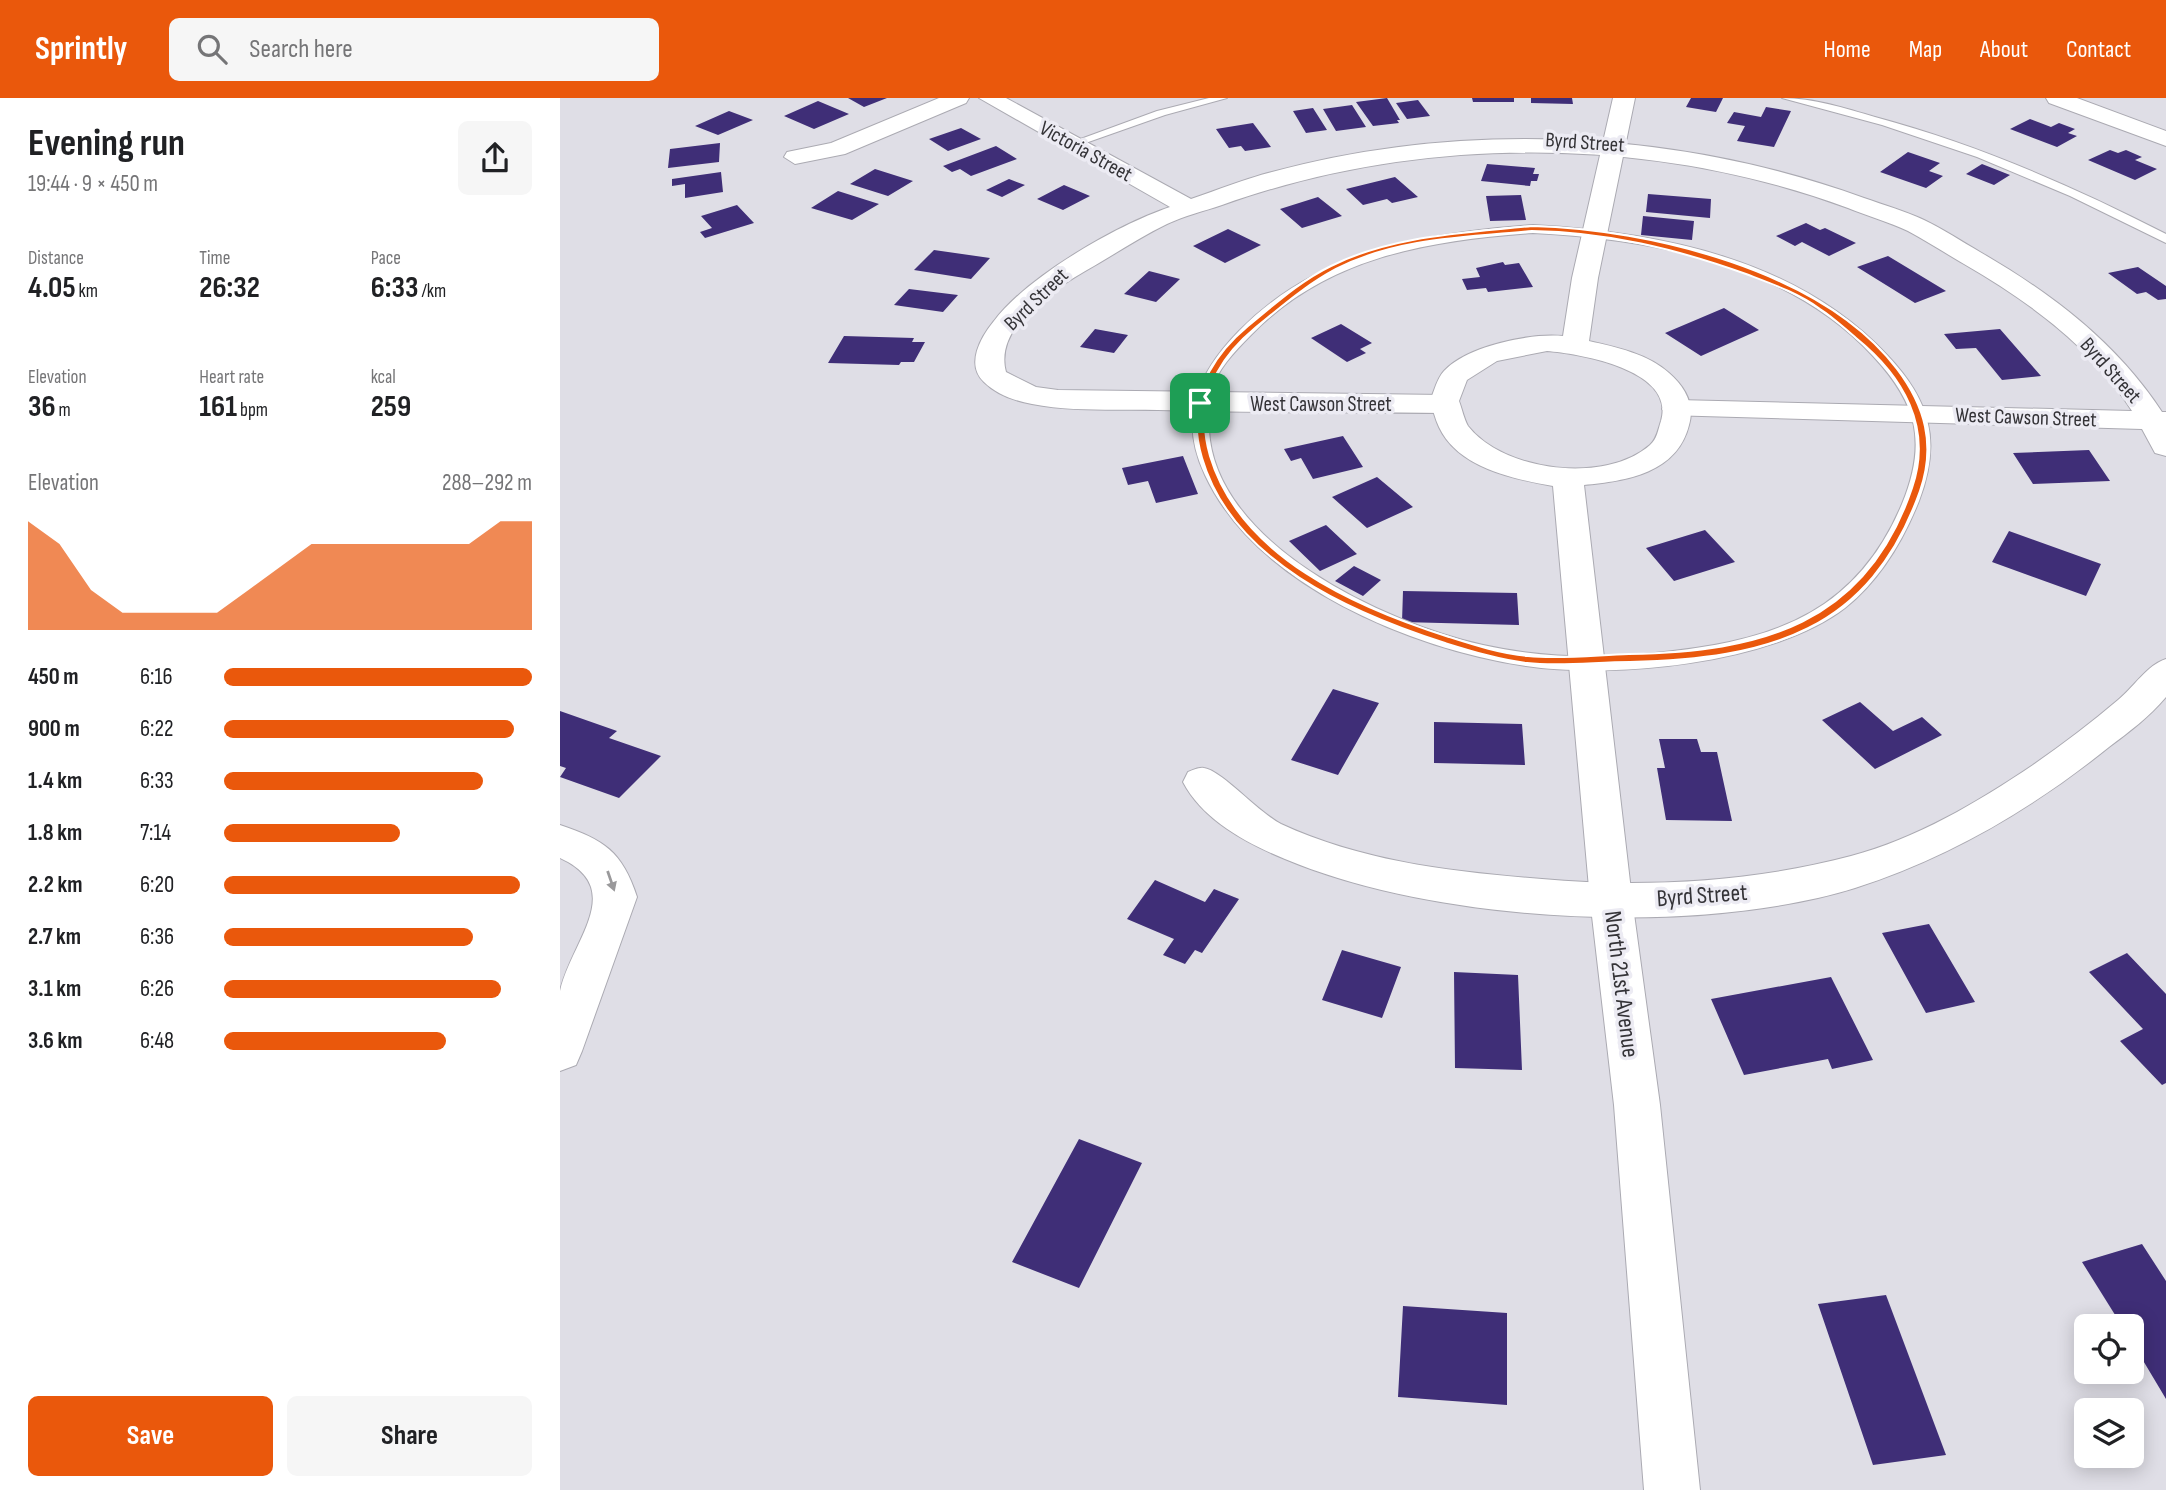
<!DOCTYPE html>
<html lang="en">
<head>
<meta charset="utf-8">
<style>
  :root { --surface:#fff; --page:#f6f6f6; --text:#202124; --muted:#757577; --accent:#ea580c }
  body { margin:0; font-family:"Sofia Sans Condensed",sans-serif; background:var(--page); color:var(--text); height:100vh; display:flex; flex-direction:column; font-size:26px; white-space:nowrap }
  * { box-sizing:border-box; margin:0 }
  p { font-size:23px; color:var(--muted) }
  .icon { flex:none; width:38px; height:38px; fill:none; stroke:currentColor; stroke-width:2; stroke-linecap:round; stroke-linejoin:round }
  .map { position:relative; flex:1; overflow:hidden }
  .panel { display:flex; flex-direction:column; background:var(--surface); width:560px }
  .panel>* { flex:none }
  .controls { position:absolute; left:1514px; top:1216px; display:grid; gap:14px }
  .controls a { display:grid; place-items:center; width:70px; height:70px; border-radius:10px; background:var(--surface); box-shadow:0 4px 18px #0003; font-size:35px }
  .pin { position:absolute; display:grid; place-items:center; width:60px; height:60px; color:#fff; margin:-30px; border-radius:14px; box-shadow:0 4px 10px #0006 }
  .round { display:grid; place-items:center; flex:none; width:74px; height:74px; border-radius:10px; background:var(--page) }
  .summary { display:flex; align-items:center; justify-content:space-between; height:119px; padding:0 28px }
  h1 { font-size:38px; font-weight:700; line-height:52px }
  .metrics { display:grid; grid-template-columns:repeat(3,1fr); gap:10px; height:119px; padding:7px 28px }
  .metrics div { display:grid; align-content:center }
  .metrics b { font-size:30px; font-weight:700 }
  .metrics small { font-size:19px; font-weight:400 }
  .metrics p { font-size:19px }
  .chart { height:196px; padding:14px 28px }
  .chart p { display:flex; justify-content:space-between }
  .chart svg { width:100%; height:126px; margin-top:7px; fill:var(--accent); opacity:.7 }
  .primary-button { display:flex; gap:14px; margin-top:auto; padding:14px 28px }
  .primary-button a { flex:1; height:80px; border-radius:10px; background:var(--accent); color:#fff; font-size:28px; font-weight:700; line-height:80px; text-align:center }
  .primary-button a+a { background:var(--page); color:var(--text) }
  ul { padding:0 28px; list-style:none; font-size:23px }
  li { display:grid; grid-template-columns:112px 84px 1fr; align-items:center; height:52px }
  li i { height:18px; border-radius:9px; background:var(--accent) }
  header { display:flex; align-items:center; gap:42px; box-sizing:border-box; height:98px; padding:0 35px; background:var(--accent); color:#fff }
  header strong { font-size:33px }
  nav { display:flex; gap:38px; margin-inline-start:auto; font-size:24px }
  .search { width:490px; height:63px; background:var(--page); display:flex; align-items:center; gap:18px; box-sizing:border-box; padding:0 24px; border-radius:10px; color:var(--muted); font-size:26px }
  main { display:flex; flex:1; min-height:0 }
  .map>svg:first-child { display:block }
  .building { fill:#3f2e77 }
  .lines { fill:none; stroke-linecap:round; stroke-linejoin:round }
  .service-casing { stroke:#abaab2; stroke-width:2 }
  .minor-casing { stroke:#abaab2; stroke-width:2 }
  .tertiary-casing { stroke:#abaab2; stroke-width:2 }
  .service { fill:#fff; fill-rule:evenodd }
  .minor { fill:#fff; fill-rule:evenodd }
  .tertiary { fill:#fff; fill-rule:evenodd }
  .oneway { fill:#9a999b }
  .route { fill:#ea580c; stroke:#fff; stroke-width:2; fill-rule:evenodd }
  .labels { text-anchor:middle; stroke-width:7; stroke-linejoin:round; paint-order:stroke }
  .far-street-label { font-size:21px; fill:#343337; stroke:#ecebf3 }
  .street-label { font-size:24px; fill:#343337; stroke:#ecebf3 }
</style>
</head>
<body>
<header>
<strong>Sprintly</strong>
<div class="search"><svg class="icon" aria-label="search" viewBox="0 0 24 24"><circle cx="10" cy="10" r="6"/><path d="M15 15l6 6"/></svg>Search here</div>
<nav><a>Home</a><a>Map</a><a>About</a><a>Contact</a></nav>
</header>
<main>
<section class="panel">
<div class="summary"><div><h1>Evening run</h1><p>19:44 · 9 × 450 m</p></div><a class="round"><svg class="icon" aria-label="share" viewBox="0 0 24 24"><path d="M12 15V3M7 8l5-5 5 5M5 13v7h14v-7"/></svg></a></div>
<div class="metrics">
<div><p>Distance</p><b>4.05<small> km</small></b></div>
<div><p>Time</p><b>26:32</b></div>
<div><p>Pace</p><b>6:33<small> /km</small></b></div>
</div>
<div class="metrics">
<div><p>Elevation</p><b>36<small> m</small></b></div>
<div><p>Heart rate</p><b>161<small> bpm</small></b></div>
<div><p>kcal</p><b>259</b></div>
</div>
<div class="chart"><p><span>Elevation</span>288–292 m</p>
<svg viewBox="0 0 160 44" preserveAspectRatio="none"><path d="M0 44V6L10 14L20 30L30 38L40 38L50 38L60 38L70 30L80 22L90 14L100 14L110 14L120 14L130 14L140 14L150 6L160 6V44z"/></svg>
</div>
<ul>
<li><b>450 m</b>6:16<i style="width:100%"></i></li>
<li><b>900 m</b>6:22<i style="width:94%"></i></li>
<li><b>1.4 km</b>6:33<i style="width:84%"></i></li>
<li><b>1.8 km</b>7:14<i style="width:57%"></i></li>
<li><b>2.2 km</b>6:20<i style="width:96%"></i></li>
<li><b>2.7 km</b>6:36<i style="width:81%"></i></li>
<li><b>3.1 km</b>6:26<i style="width:90%"></i></li>
<li><b>3.6 km</b>6:48<i style="width:72%"></i></li>
</ul>
<div class="primary-button"><a>Save</a><a>Share</a></div>
</section>
<div class="map">
<svg width="1606" height="1392" viewBox="0 0 1606 1392">
  <rect width="100%" height="100%" fill="#dfdee6"/>
  <!-- building -->
  <path class="building" d="M288,0H327L304,9Z
    M827,0L840,22H837L839,25L813,28L796,4Z
    M912,0H954V4H913Z
    M971,0H1012L1013,6L971,5Z
    M1131,0H1163L1156,14L1126,9Z
    M858,2L870,18L847,21L836,5Z
    M258,3L289,16L254,31L224,18Z
    M792,7L806,29L776,33L763,11Z
    M1206,9L1231,13L1214,49L1177,43L1185,28L1167,25L1174,14L1201,19Z
    M753,10L767,32L746,35L733,13Z
    M169,13L193,22L158,37L135,28Z
    M1470,21L1491,29L1499,25L1515,31L1508,35L1517,38L1497,49L1450,31Z
    M693,25L711,49L685,53L681,48L669,50L656,31Z
    M401,30L421,41L388,53L369,41Z
    M160,45L159,64L108,70L110,51Z
    M436,48L457,61L411,78L400,71L392,74L383,68Z
    M1550,52L1558,55L1566,52L1582,59L1575,62L1597,71L1575,82L1528,62Z
    M1348,54L1380,65L1369,73L1383,78L1366,90L1320,74Z
    M927,66L975,70L973,76H979L977,83H971L970,88L921,83Z
    M1422,66L1450,77L1434,87L1406,76Z
    M315,71L353,83L328,98L290,86Z
    M161,74L163,94L125,100V86L112,88V81Z
    M835,79L858,99L832,105L827,101L803,107L786,91Z
    M449,81L465,87L442,99L426,92Z
    M504,87L530,98L503,112L477,101Z
    M278,93L319,106L292,122L251,110Z
    M1088,96L1151,101L1150,120L1086,114Z
    M961,97L966,122L930,123L926,98Z
    M758,99L782,118L742,130L720,111Z
    M177,107L194,125L145,140L140,134L152,130L141,118Z
    M1083,118L1134,123L1132,142L1081,137Z
    M1246,125L1260,132L1265,130L1296,145L1269,158L1242,144L1235,148L1216,138Z
    M668,131L701,147L665,165L633,148Z
    M374,152L430,160L411,181L354,172Z
    M1328,158L1386,193L1355,205L1297,169Z
    M943,164L945,167L959,165L973,189L928,194L926,190L907,192L902,181L920,179L916,170Z
    M1578,169L1606,188V201L1598,202L1586,194L1577,196L1548,175Z
    M589,173L620,181L596,204L564,196Z
    M349,191L398,197L383,214L334,207Z
    M1164,210L1199,232L1141,258L1105,235Z
    M781,226L812,245L800,251L806,255L787,264L751,240Z
    M535,231L568,237L554,255L520,249Z
    M1440,231L1481,278L1442,282L1416,250L1396,251L1384,236Z
    M284,238L354,240L352,244H365L354,264H341L339,267L268,265Z
    M783,338L803,369L753,381L741,360L731,363L724,351Z
    M1529,352L1550,383L1473,386L1453,355Z
    M623,358L638,396L596,405L588,383L568,387L562,370Z
    M817,379L853,409L807,430L772,399Z
    M766,427L797,456L760,473L729,443Z
    M1145,432L1175,464L1114,483L1086,450Z
    M1449,433L1541,466L1526,498L1432,464Z
    M794,468L821,482L803,498L775,483Z
    M843,493L957,495L959,527L842,524Z
    M773,591L819,605L778,677L731,662Z
    M1300,604L1333,633L1362,619L1382,637L1315,671L1262,622Z
    M0,613L57,633L49,640L101,658L59,700L0,679L6,670L0,668Z
    M874,624L962,626L965,667L874,665Z
    M1099,641H1137L1141,654H1157L1172,723L1106,722L1097,670H1105Z
    M595,782L645,804L654,791L679,801L642,855L635,852L625,866L603,857L614,841L567,821Z
    M1369,826L1415,904L1366,915L1322,835Z
    M782,852L841,869L822,920L762,902Z
    M1567,855L1606,896V985L1602,987L1560,943L1583,931L1529,874Z
    M894,874L958,877L962,972L895,970Z
    M1271,879L1313,962L1272,971L1268,961L1184,977L1151,901Z
    M519,1041L582,1065L519,1190L452,1164Z
    M1582,1146L1606,1183V1301L1572,1244V1228H1562L1522,1164Z
    M1326,1197L1386,1357L1313,1367L1258,1206Z
    M843,1208L947,1215V1307L838,1299Z"/>
  <g class="lines">
    <!-- service casing -->
    <g class="service-casing">
      <path id="service" d="M649,0H667L605,17L517,48L507,46L597,13Z
        M1222,0C1254,0 1284,10 1315,19C1416,46 1513,88 1606,136V145L1510,98L1417,59L1322,27Z
        M973,127C1100,134 1237,161 1327,257C1370,302 1382,343 1359,403C1343,443 1319,483 1285,510C1212,566 1054,581 966,568C851,551 696,487 645,377C618,320 637,276 679,233C758,152 864,135 973,127ZM973,135C1093,141 1228,166 1313,258C1358,306 1367,345 1342,406C1298,511 1219,541 1113,553C1050,561 986,561 923,547C825,525 654,446 649,331C648,319 646,307 650,295C657,272 674,254 691,237C768,158 868,143 973,135Z"/>
    </g>
    <!-- minor casing -->
    <g class="minor-casing">
      <path id="minor" d="M379,0H409L406,5L285,56L235,66L224,59L227,54L271,45Z
        M419,0H446L631,101C658,92 684,81 712,74C904,22 1118,32 1304,100C1324,107 1345,113 1364,122C1383,131 1401,143 1420,154C1491,195 1556,244 1602,314H1606V358L1595,355L1582,331L1107,317L1102,311L1107,305L1117,302L1572,313C1532,249 1468,203 1404,166C1385,155 1367,143 1348,133C1329,124 1308,118 1288,110C1090,37 861,36 662,107C644,113 624,118 607,126C582,138 558,154 534,168C499,188 433,226 446,274L476,289L498,292L884,297L894,300L898,306L894,312L884,315C789,314 693,315 598,312C556,311 513,314 472,306C455,303 436,296 424,284C405,266 421,239 434,223C468,178 557,127 610,109Z
        M1486,0H1517L1606,33V48L1489,5Z
        M1606,561V599C1589,619 1569,634 1549,649C1472,711 1389,760 1295,790C1137,839 877,825 725,761C686,745 643,722 623,684L628,674C633,672 639,669 644,670C661,672 699,715 721,726C803,764 894,774 982,781C1084,790 1193,784 1291,758C1356,741 1418,704 1473,667C1502,647 1531,625 1558,602C1574,589 1587,567 1606,561Z
        M0,727C44,742 62,753 77,799L22,953L16,967L0,973C0,948 0,917 0,893C11,843 68,791 0,760Z"/>
    </g>
    <!-- tertiary casing -->
    <g class="tertiary-casing">
      <path id="tertiary" d="M1053,0H1075L1038,180L1029,243C1056,249 1088,256 1109,275C1125,289 1135,307 1129,327C1117,375 1067,383 1024,387L1072,801L1100,1007L1140,1392H1084L1054,1007L1030,801L993,388C954,381 898,370 879,329C875,321 873,311 870,303C874,294 877,280 884,273C907,248 970,235 1003,238L1012,180ZM987,253C1021,256 1116,272 1101,323C1098,332 1097,341 1090,347C1046,386 944,374 908,328C904,321 902,311 899,303L907,282L937,263Z"/>
    </g>
    <!-- service -->
    <use href="#service" class="service"/>
    <!-- minor -->
    <use href="#minor" class="minor"/>
    <!-- tertiary -->
    <use href="#tertiary" class="tertiary"/>
  </g>
  <!-- one-way arrows -->
  <defs><path id="oneway-solid" d="M-6-.8H1V-3.2L6.5 0L1 3.2V.8H-6Z" transform="scale(1.75)"/></defs>
  <use class="oneway" href="#oneway-solid" transform="translate(51 783) rotate(71)"/>
  <!-- route -->
  <path class="route" d="M972,128C1090,131 1263,173 1337,271C1365,308 1376,347 1360,393C1310,534 1208,561 1070,564C1036,564 1000,569 967,565C940,562 911,553 885,545C791,515 672,463 642,360C626,306 646,263 688,228C715,206 740,183 771,168C833,137 905,135 972,128ZM972,133C1047,134 1116,151 1186,176C1212,186 1238,195 1260,211C1273,219 1284,230 1296,240C1343,278 1373,329 1352,390C1306,527 1200,554 1069,556C1036,557 1001,561 968,558C942,556 914,547 889,539C797,510 680,459 650,358C635,306 654,264 695,230C721,209 746,187 776,171C836,140 907,139 972,133Z"/>
  <g class="labels">
    <!-- far-street labels -->
    <g class="far-street-label">
      <text transform="translate(1025 44) rotate(4)" y="7">Byrd Street</text>
      <text transform="translate(526 53) rotate(29)" y="7">Victoria Street</text>
      <text transform="translate(476 201) rotate(-44)" y="7">Byrd Street</text>
      <text transform="translate(1551 272) rotate(48)" y="7">Byrd Street</text>
      <text x="761" y="313">West Cawson Street</text>
      <text transform="translate(1466 319) rotate(2)" y="7">West Cawson Street</text>
    </g>
    <!-- street labels -->
    <g class="street-label">
      <text transform="translate(1142 797) rotate(-4)" y="8">Byrd Street</text>
      <text transform="translate(1062 886) rotate(83)" y="8">North 21st Avenue</text>
    </g>
  </g>
</svg>
<div class="controls">
<a><svg class="icon" aria-label="locate" viewBox="0 0 24 24"><circle cx="12" cy="12" r="6"/><path d="M12 2v4M12 18v4M2 12h4M18 12h4"/></svg></a>
<a><svg class="icon" aria-label="layers" viewBox="0 0 24 24"><path d="M12 4l9 5-9 5-9-5zM3 14l9 5 9-5"/></svg></a>
</div>
<div class="pin" style="left:640px;top:305px;background:#1e9e55"><svg class="icon" aria-label="arrive" viewBox="0 0 24 24"><path d="M6 21V4h12l-3 4 3 4H6"/></svg></div>
</div>
</main>
</body>
</html>
